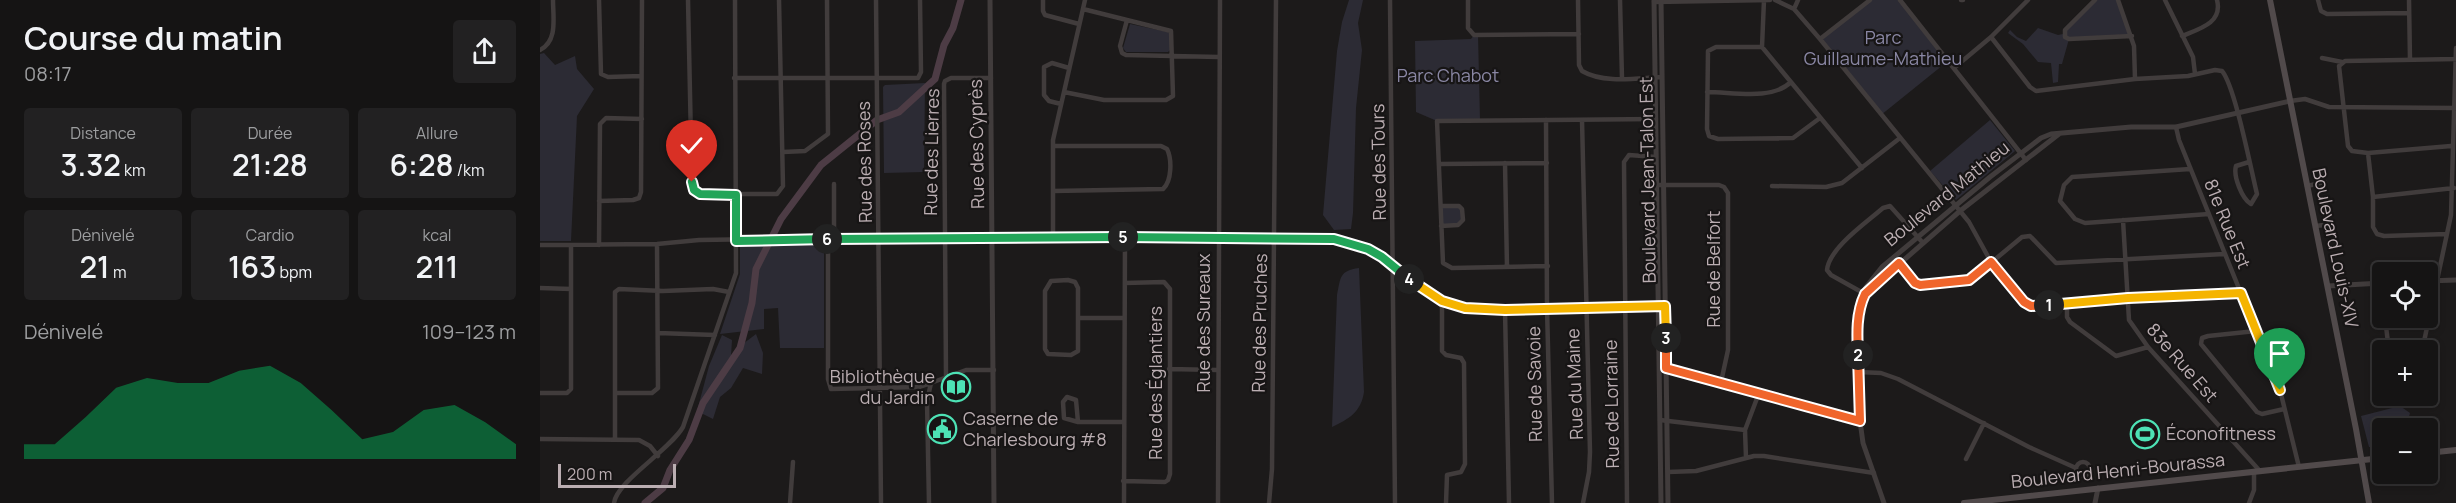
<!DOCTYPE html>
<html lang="fr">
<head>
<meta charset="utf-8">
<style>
  :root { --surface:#151414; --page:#222122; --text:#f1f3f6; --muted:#9d9ea0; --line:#343334; --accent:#0b8043 }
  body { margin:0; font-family:Manrope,sans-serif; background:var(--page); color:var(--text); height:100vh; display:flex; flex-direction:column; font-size:22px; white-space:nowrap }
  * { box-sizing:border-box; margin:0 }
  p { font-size:20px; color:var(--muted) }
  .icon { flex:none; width:33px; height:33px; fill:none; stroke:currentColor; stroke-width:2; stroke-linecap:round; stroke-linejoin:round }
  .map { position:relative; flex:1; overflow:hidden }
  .side { display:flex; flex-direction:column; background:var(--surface); width:540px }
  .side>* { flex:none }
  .buttons { position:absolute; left:1832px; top:262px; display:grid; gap:12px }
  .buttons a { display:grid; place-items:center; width:66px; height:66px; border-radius:6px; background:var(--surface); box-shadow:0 3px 9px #0003,0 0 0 2px var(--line); font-size:30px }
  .scale { position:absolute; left:18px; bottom:15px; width:118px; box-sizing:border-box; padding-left:6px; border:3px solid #bbaeb2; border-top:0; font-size:16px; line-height:21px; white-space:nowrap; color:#bbaeb2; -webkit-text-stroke:4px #171515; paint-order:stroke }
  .pin { position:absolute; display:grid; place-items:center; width:51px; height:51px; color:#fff; margin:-62px -26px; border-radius:50% 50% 50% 0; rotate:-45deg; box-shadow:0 0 6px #0007 }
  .pin .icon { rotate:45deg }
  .km { position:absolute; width:30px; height:30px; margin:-15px; border-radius:50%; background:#222; color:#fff; font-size:16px; line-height:30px; text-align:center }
  .round { display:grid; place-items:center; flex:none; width:63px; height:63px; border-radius:6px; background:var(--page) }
  .overview { display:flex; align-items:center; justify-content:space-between; height:102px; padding:0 24px }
  h1 { font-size:33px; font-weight:600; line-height:45px }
  .metrics { display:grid; grid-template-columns:repeat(3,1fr); gap:9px; height:102px; padding:6px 24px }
  .metrics div { display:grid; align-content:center; border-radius:6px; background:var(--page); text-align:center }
  .metrics b { font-size:30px; font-weight:600 }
  .metrics small { font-size:16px; font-weight:400 }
  .metrics p { font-size:16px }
  .chart { height:168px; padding:12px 24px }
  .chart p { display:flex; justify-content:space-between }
  .chart svg { width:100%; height:108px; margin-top:6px; fill:var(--accent); opacity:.7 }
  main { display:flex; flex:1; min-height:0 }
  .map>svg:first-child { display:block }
  .green { fill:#2c2b34 }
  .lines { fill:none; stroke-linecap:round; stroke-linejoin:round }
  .river { stroke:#4d3c45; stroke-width:7 }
  .minor { stroke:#413c3c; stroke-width:4.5 }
  .tertiary { stroke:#413c3c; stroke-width:5 }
  .secondary { stroke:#514a4b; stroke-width:6 }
  .split-1-casing { stroke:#fff; stroke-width:12 }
  .split-2-casing { stroke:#fff; stroke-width:12 }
  .split-3-casing { stroke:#fff; stroke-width:12 }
  .split-4-casing { stroke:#fff; stroke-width:12 }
  .split-5-casing { stroke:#fff; stroke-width:12 }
  .split-6-casing { stroke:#fff; stroke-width:12 }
  .split-7-casing { stroke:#fff; stroke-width:12 }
  .split-1 { stroke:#f5b400; stroke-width:8 }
  .split-2 { stroke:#f0652b; stroke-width:8 }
  .split-3 { stroke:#f0652b; stroke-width:8 }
  .split-4 { stroke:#f5b400; stroke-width:8 }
  .split-5 { stroke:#22a559; stroke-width:8 }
  .split-6 { stroke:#22a559; stroke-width:8 }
  .split-7 { stroke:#22a559; stroke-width:8 }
  .labels { text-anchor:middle; stroke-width:4.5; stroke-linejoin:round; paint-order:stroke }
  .park-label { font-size:18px; fill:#8a87a4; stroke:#171515 }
  .street-label { font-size:18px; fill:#bbaeb2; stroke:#171515 }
  .poi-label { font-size:18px; fill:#bbaeb2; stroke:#171515; text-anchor:start }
</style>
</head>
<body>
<main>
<section class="side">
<div class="overview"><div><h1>Course du matin</h1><p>08:17</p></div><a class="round"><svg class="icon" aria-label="share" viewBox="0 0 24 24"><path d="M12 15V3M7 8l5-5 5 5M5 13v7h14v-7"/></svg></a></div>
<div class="metrics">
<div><p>Distance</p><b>3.32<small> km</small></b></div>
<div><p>Durée</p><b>21:28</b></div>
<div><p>Allure</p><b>6:28<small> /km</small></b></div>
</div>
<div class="metrics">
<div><p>Dénivelé</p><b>21<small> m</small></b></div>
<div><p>Cardio</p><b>163<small> bpm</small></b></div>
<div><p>kcal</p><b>211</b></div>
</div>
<div class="chart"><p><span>Dénivelé</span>109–123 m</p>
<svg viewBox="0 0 160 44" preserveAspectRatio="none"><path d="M0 44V38L10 38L20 27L30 15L40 11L50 13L60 13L70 8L80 6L90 13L100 24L110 36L120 33L130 24L140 22L150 29L160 38V44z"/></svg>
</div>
</section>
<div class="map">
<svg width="1916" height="503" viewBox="0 0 1916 503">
  <rect width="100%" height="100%" fill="#1c1a1a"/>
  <!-- green -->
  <path class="green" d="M809,0H823L818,23L822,50L816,108L813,213L811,229L794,230L783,215L797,51L802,22Z
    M1330,0H1360L1408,61L1341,115L1280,39Z
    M1555,0H1578L1592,36L1529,39L1522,64H1519L1518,82L1513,83L1511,63L1498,62L1483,44L1468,33L1470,30L1477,37L1486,41L1498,28L1518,35L1523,34Z
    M590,24L628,32L630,34V50L628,52H586L583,48Z
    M938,34L940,120L897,121L876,112L875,41L931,39L934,35Z
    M4,53L15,65L35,56L37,69L54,89L37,116L31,241H0V54Z
    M385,83L384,172L344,173L343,87L345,85Z
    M1450,120L1475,151L1416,200L1390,171Z
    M901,206L921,207L922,223L901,226Z
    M232,243L284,245V348H240L238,308L224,309V329L180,334L200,274V245Z
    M819,268L824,392C821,412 809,419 792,427L797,295C801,277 799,271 819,268Z
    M216,334L223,353L222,374L203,368L191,388L180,397L173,419L157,411L169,366L182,335L192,340L191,356L199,347Z
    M1860,406L1870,413L1866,428L1861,423L1854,429H1842V448L1829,447L1821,416Z"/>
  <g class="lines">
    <!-- river -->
    <path class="river" d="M105,503L123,488L130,470L149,440L163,403L200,348L212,303L216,269L241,219L281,165L337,120L359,112L395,79L404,45L413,28L421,0"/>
    <!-- minor -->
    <path class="minor" d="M59,0L61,74L68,77L101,76
      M148,0L152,187L156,193L160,194H237L243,186L239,0
      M336,0L341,503
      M503,0V11L505,15L539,24
      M850,0L855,503
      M928,0V28L934,35L1039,34
      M1038,0L1039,65L1042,71C1064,84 1097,78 1122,77
      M1080,0L1082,78
      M1224,0L1222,47L1322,168
      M1235,0L1254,9L1280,39L1429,222L1451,262L1484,302L1491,306L1588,298L1701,293
      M1360,0L1486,160
      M1421,0H1423
      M1555,0L1525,30V37L1529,39L1592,36
      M1578,0L1594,46L1595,79
      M1625,0L1653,57L1655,74
      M1778,0L1781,11L1787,14L1869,13
      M1869,0L1870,60
      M1114,2L1230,0
      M1254,9L1258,0
      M587,20L580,46L582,53L586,55L679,57
      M1642,36C1659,29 1683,23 1677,0
      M1451,37L1490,87L1496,91L1595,79L1648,76L1675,70L1682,71C1695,86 1711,170 1717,194L1711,204C1702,199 1693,176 1696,166L1709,162
      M1280,39L1330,0
      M1222,47H1176L1168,51L1167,129L1169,136L1178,139L1253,138L1280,118
      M0,50C18,41 13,18 13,0
      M1782,58L1802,62
      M1414,68L1451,37L1488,0
      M194,78H378L381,72L380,0
      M524,92L564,100H626L633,96L631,31L543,9
      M1167,92C1193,92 1231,101 1251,82
      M1750,101L1765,99L1789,107L1915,108
      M521,104L509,101L504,95V67L512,63L529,68
      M1006,120L1007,308L1012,503
      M1042,120L1050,452L1049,472L1043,503
      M1636,127L1639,140L1740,390L1759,467
      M1911,146L1828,153L1812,151L1808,146L1799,66L1805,61L1916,59
      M243,152L265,151L288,134L287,0
      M1828,153L1833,197V227L1837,234L1844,236L1907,234
      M965,163L967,267
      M899,164L1007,163
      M1650,169L1532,177L1524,185L1520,201L1535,219L1545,223L1669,214
      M294,184V238
      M1117,185H1179L1184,187L1188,193V350L1181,382
      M1232,186L1286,187L1302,183L1360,138
      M1767,186L1785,182
      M513,191L623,189C632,181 632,159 627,149L621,146H513
      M1833,197L1914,188
      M59,201L93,200L99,198L101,192L102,0
      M901,206H919L922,209L923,220L918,225L901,226
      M1583,220L1589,320L1608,347L1719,470
      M1776,226L1791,224
      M513,237V140L545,0
      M288,239V379L291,389L380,387L426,370H454
      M0,245L117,244L159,240L294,238H778C806,240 833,248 854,266C870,278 884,293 902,301C934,315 973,309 1006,308C1046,307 1085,307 1125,306
      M59,245L60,124L66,118L102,119
      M1354,257L1375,283L1380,285L1429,281L1482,237L1490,236L1516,263L1684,254
      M1008,266L912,268L903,263L897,121L1116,119
      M0,288L31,289
      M1325,294L1291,275L1287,270C1289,248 1327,222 1343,208L1350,206L1383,243
      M902,301V351L906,355L921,358L924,363L925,464L921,472L907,475L906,503
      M1527,304V317L1530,322L1576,356L1608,347
      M965,310L969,503
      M538,318V351L531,355L508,354L505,349V291L511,281L528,280L535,282L538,288V318H584
      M1845,318L1849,351
      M1716,331L1668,336L1662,338L1661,344L1717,412L1722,414L1744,409
      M118,333L175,335
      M1882,351L1911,215L1916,48
      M1126,368L1320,421
      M629,369L677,370
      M1318,372L1341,373L1358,379L1489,447L1536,468
      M406,377L404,84L405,81L411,78H451
      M0,393H27L31,389V245
      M75,393H112L118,388L117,244
      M1120,420L1205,430
      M538,422L524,418L523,402L527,397L536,400L538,422H584
      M0,439L99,440L110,446L118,456
      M75,439V292L79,289L123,291L173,289L189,292
      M1206,458L1205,430L1219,393
      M1426,459L1444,423
      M1536 469a7 7 0 1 1 14 0a7 7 0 1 1-14 0Z
      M1128,472L1156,471L1214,456H1224L1334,473
      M583,481L625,482L628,480L630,474V289L624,282L585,283
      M74,503C77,481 129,451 143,427L196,273L195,0
      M250,503L253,462
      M389,503L387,401L391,383
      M584,503L585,237
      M678,503L680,0
      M729,503L732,469L736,0
      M1087,503L1084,162L1089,155L1116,157
      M1709,503L1714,490V471"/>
    <!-- tertiary -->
    <path class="tertiary" d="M450,0L454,503
      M1114,0L1121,503
      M1121,0L1128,503
      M1887,281L1916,280
      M1788,286L1842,283
      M1325,294L1420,211L1519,134
      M1344,503L1323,443L1320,421L1318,320L1326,287L1342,267L1450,177L1501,138L1511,134L1591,127H1636L1750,101
      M1555,503L1558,488"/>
    <!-- secondary -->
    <path class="secondary" d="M1730,0L1816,429L1829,503
      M1887,453L1916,450
      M1424,503L1842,458"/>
  </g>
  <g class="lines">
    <!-- split-1 casing -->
    <g class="split-1-casing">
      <path id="split-1" d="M1509,305L1588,298L1701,293L1740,390"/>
    </g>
    <!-- split-2 casing -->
    <g class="split-2-casing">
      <path id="split-2" d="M1318,355C1317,334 1316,313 1325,294L1359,263L1375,283L1380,285L1429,280L1451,262L1484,302L1491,306L1509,305"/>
    </g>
    <!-- split-3 casing -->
    <g class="split-3-casing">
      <path id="split-3" d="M1126,338V368L1320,421L1318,355"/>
    </g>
    <!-- split-4 casing -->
    <g class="split-4-casing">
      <path id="split-4" d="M869,279L902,301L925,308L965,310L1125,306L1126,338"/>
    </g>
    <!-- split-5 casing -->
    <g class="split-5-casing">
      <path id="split-5" d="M583,237L794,239L828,249L842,257L869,279"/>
    </g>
    <!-- split-6 casing -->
    <g class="split-6-casing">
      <path id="split-6" d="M287,239L583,237"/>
    </g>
    <!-- split-7 casing -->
    <g class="split-7-casing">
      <path id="split-7" d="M152,182L154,190L160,194L196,195V241L287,239"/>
    </g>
    <!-- split-1 -->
    <use href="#split-1" class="split-1"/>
    <!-- split-2 -->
    <use href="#split-2" class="split-2"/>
    <!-- split-3 -->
    <use href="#split-3" class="split-3"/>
    <!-- split-4 -->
    <use href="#split-4" class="split-4"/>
    <!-- split-5 -->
    <use href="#split-5" class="split-5"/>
    <!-- split-6 -->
    <use href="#split-6" class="split-6"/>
    <!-- split-7 -->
    <use href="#split-7" class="split-7"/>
  </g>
  <!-- icons -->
  <defs>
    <g id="library-ring" transform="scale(1.5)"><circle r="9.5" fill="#171515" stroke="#4de2b5" stroke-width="1.5"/><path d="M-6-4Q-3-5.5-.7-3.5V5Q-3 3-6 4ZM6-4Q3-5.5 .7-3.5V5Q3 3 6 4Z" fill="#4de2b5"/></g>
    <g id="civic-ring" transform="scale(1.5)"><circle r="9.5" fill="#171515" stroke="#4de2b5" stroke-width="1.5"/><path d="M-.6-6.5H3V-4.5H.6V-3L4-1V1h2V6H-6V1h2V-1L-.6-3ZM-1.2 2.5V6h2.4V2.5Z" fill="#4de2b5"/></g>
    <g id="stadium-ring" transform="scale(1.5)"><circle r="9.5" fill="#171515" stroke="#4de2b5" stroke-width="1.5"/><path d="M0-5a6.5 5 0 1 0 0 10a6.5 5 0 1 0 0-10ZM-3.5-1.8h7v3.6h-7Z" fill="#4de2b5"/></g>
  </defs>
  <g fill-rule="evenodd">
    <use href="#library-ring" x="416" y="387"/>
    <use href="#civic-ring" x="402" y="429"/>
    <use href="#stadium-ring" x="1605" y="434"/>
  </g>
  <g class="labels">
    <!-- park labels -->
    <g class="park-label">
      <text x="1343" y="44">Parc<tspan x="1343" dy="21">Guillaume-Mathieu</tspan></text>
      <text x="908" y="82">Parc Chabot</text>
    </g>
    <!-- street labels -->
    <g class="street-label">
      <text transform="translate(437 144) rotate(-91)" y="6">Rue des Cyprès</text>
      <text transform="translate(392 152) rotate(-89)" y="6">Rue des Lierres</text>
      <text transform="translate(325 162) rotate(-91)" y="6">Rue des Roses</text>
      <text transform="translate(839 162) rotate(-91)" y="6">Rue des Tours</text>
      <text transform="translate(1108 180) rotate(-91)" y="6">Boulevard Jean-Talon Est</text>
      <text transform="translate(1407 194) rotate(-39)" y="6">Boulevard Mathieu</text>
      <text transform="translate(1687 224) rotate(68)" y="6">81e Rue Est</text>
      <text transform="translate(1795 248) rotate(78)" y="6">Boulevard Louis-XIV</text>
      <text transform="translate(1174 269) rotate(-90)" y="6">Rue de Belfort</text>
      <text transform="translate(664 323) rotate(-90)" y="6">Rue des Sureaux</text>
      <text transform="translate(720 323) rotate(-89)" y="6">Rue des Pruches</text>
      <text transform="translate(1642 363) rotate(49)" y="6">83e Rue Est</text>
      <text transform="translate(616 383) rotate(-90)" y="6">Rue des Églantiers</text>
      <text transform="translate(995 384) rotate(-91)" y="6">Rue de Savoie</text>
      <text transform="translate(1035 384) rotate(-92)" y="6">Rue du Maine</text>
      <text transform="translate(1072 404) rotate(-91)" y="6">Rue de Lorraine</text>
      <text transform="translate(1578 471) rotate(-6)" y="6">Boulevard Henri-Bourassa</text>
    </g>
    <!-- poi labels -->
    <g class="poi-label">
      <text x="395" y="383" text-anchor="end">Bibliothèque<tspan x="395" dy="21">du Jardin</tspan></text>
      <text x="423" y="425">Caserne de<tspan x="423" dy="21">Charlesbourg #8</tspan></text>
      <text x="1626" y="440">Éconofitness</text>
    </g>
  </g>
</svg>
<div class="buttons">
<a><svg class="icon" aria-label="locate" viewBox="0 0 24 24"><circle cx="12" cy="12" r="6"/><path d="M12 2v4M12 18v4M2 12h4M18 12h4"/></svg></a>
<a>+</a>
<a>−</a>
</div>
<div class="scale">200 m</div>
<div class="pin" style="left:1740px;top:390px;background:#1e9e55"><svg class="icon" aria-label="arrive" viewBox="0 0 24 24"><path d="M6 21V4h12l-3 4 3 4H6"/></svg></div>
<div class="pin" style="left:152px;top:182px;background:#d93025"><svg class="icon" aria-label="check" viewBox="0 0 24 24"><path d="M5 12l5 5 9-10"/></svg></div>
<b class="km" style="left:1509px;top:305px">1</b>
<b class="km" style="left:1318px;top:355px">2</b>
<b class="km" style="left:1126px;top:338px">3</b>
<b class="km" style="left:869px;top:279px">4</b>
<b class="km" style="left:583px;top:237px">5</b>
<b class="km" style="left:287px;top:239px">6</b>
</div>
</main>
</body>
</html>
